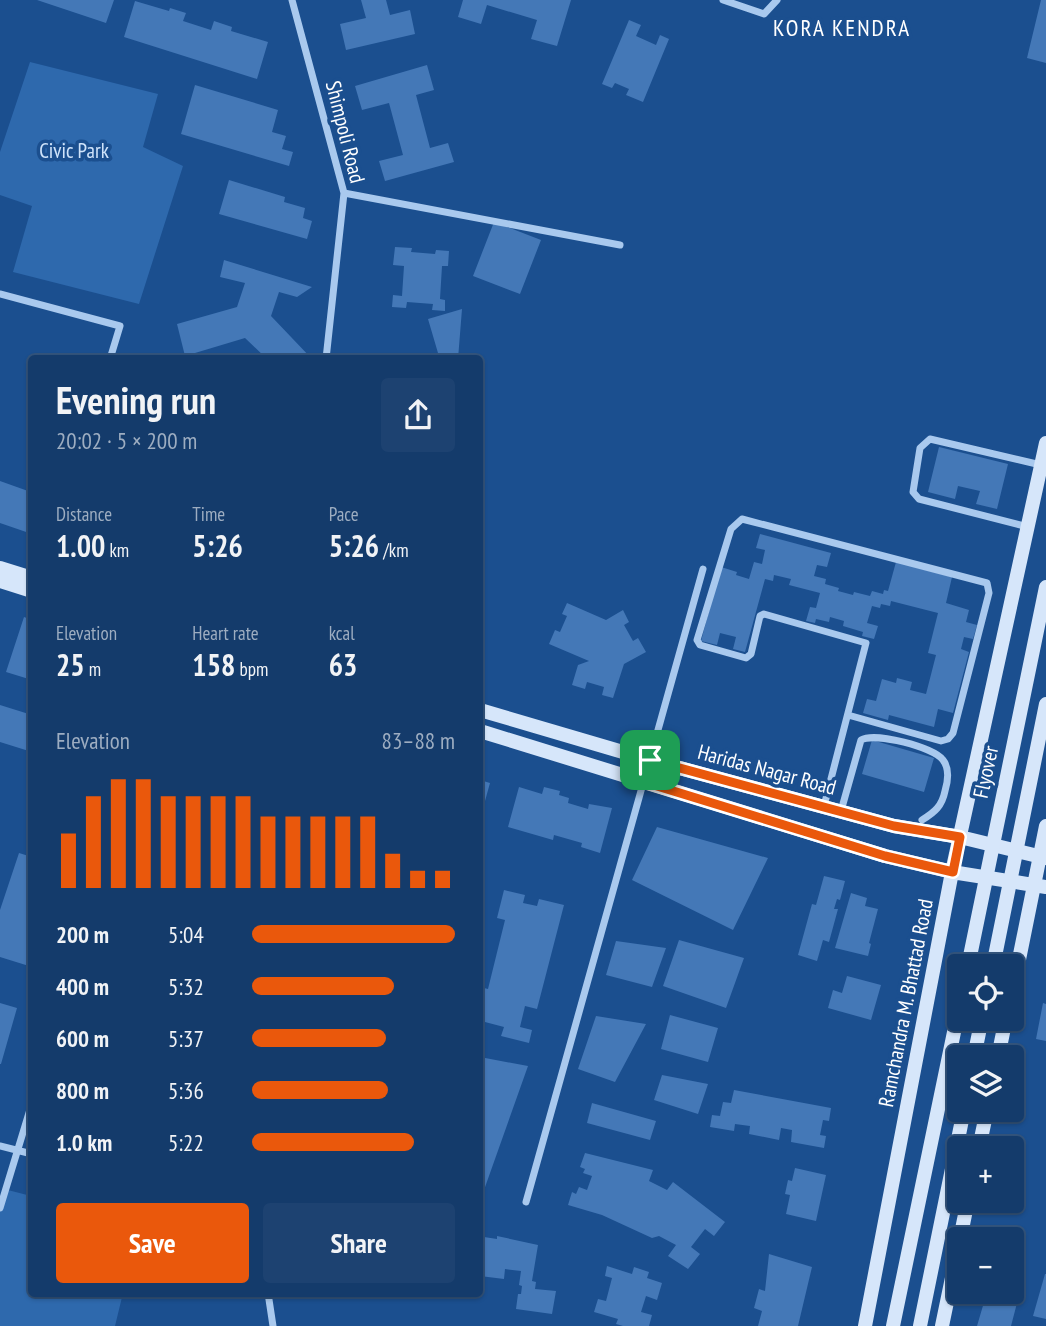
<!DOCTYPE html>
<html lang="en">
<head>
<meta charset="utf-8">
<style>
  :root { --surface:#143b6b; --page:#1d4271; --text:#f1f3f6; --muted:#9dadc1; --line:#33557e; --accent:#ea580c }
  body { margin:0; font-family:"PT Sans Narrow",sans-serif; background:var(--page); color:var(--text); height:100vh; display:flex; flex-direction:column; font-size:26px; white-space:nowrap }
  * { box-sizing:border-box; margin:0 }
  p { font-size:23px; color:var(--muted) }
  .icon { flex:none; width:38px; height:38px; fill:none; stroke:currentColor; stroke-width:2; stroke-linecap:round; stroke-linejoin:round }
  .map { position:relative; flex:1; overflow:hidden }
  .panel { position:absolute; left:28px; top:355px; width:455px; height:942px; display:flex; flex-direction:column; background:var(--surface); border-radius:7px; box-shadow:0 2px 5px #0004,0 0 0 2px var(--line) }
  .panel>* { flex:none }
  .tools { position:absolute; left:947px; top:954px; display:grid; gap:14px }
  .tools a { display:grid; place-items:center; width:77px; height:77px; border-radius:7px; background:var(--surface); box-shadow:0 2px 5px #0004,0 0 0 2px var(--line); font-size:35px }
  .pin { position:absolute; display:grid; place-items:center; width:60px; height:60px; color:#fff; margin:-30px; border-radius:14px; box-shadow:0 4px 10px #0006 }
  .round { display:grid; place-items:center; flex:none; width:74px; height:74px; border-radius:7px; background:var(--page) }
  .summary { display:flex; align-items:center; justify-content:space-between; height:119px; padding:0 28px }
  h1 { font-size:38px; font-weight:700; line-height:52px }
  .metrics { display:grid; grid-template-columns:repeat(3,1fr); gap:10px; height:119px; padding:7px 28px }
  .metrics div { display:grid; align-content:center }
  .metrics b { font-size:30px; font-weight:700 }
  .metrics small { font-size:19px; font-weight:400 }
  .metrics p { font-size:19px }
  .chart { height:196px; padding:14px 28px }
  .chart p { display:flex; justify-content:space-between }
  .chart svg { width:100%; height:126px; margin-top:7px; stroke:var(--accent); stroke-width:6 }
  .button { display:flex; gap:14px; margin-top:auto; padding:14px 28px }
  .button a { flex:1; height:80px; border-radius:7px; background:var(--accent); color:#fff; font-size:28px; font-weight:700; line-height:80px; text-align:center }
  .button a+a { background:var(--page); color:var(--text) }
  ul { padding:0 28px; list-style:none; font-size:23px }
  li { display:grid; grid-template-columns:112px 84px 1fr; align-items:center; height:52px }
  li i { height:18px; border-radius:9px; background:var(--accent) }
  .map>svg:first-child { display:block }
  .green { fill:#2e69ad }
  .building { fill:#4478b7 }
  .lines { fill:none; stroke-linecap:round; stroke-linejoin:round }
  .street { stroke:#a9c9ee; stroke-width:7 }
  .secondary { stroke:#d6e6fa; stroke-width:14 }
  .secondary-bridge { stroke:#d6e6fa; stroke-width:14 }
  .route-casing { stroke:#fff; stroke-width:14 }
  .route { stroke:#ea580c; stroke-width:9 }
  .labels { text-anchor:middle; stroke-width:7; stroke-linejoin:round; paint-order:stroke }
  .street-label { font-size:21px; fill:#fff; stroke:#1b4f8f }
  .park-label { font-size:21px; fill:#cfe3fa; stroke:#1b4f8f }
  .neighbourhood-label { font-size:23px; letter-spacing:2px; fill:#fff; stroke:#1b4f8f }
</style>
</head>
<body>
<div class="map">
<svg width="1046" height="1326" viewBox="0 0 1046 1326">
  <rect width="100%" height="100%" fill="#1b4f8f"/>
  <!-- green -->
  <path class="green" d="M30,62L158,94L143,147L183,166L139,304L13,272L32,206L0,195V152Z
    M4,1189L31,1196L32,1293H123L115,1326H0V1206Z"/>
  <!-- building -->
  <path class="building" d="M37,0H114L106,23Z
    M361,0H386L390,15L410,10L415,34L346,50L340,24L366,18Z
    M463,0H571L557,46L531,39L537,20L487,5L481,24L458,17Z
    M1041,0H1046V63L1027,58Z
    M135,1L169,11L170,8L186,13L183,21L211,30L214,21L232,27L231,31L268,42L257,79L124,37Z
    M629,20L641,25L636,36L656,45L660,35L669,39L643,102L626,95L629,89L615,83L612,88L602,84Z
    M427,65L434,90L416,95L430,148L448,143L454,162L385,181L379,161L403,155L389,103L362,110L355,86Z
    M195,85L278,110L272,132L286,136L282,149L293,152L289,166L181,134Z
    M229,180L285,197L284,202L305,208L303,218L312,221L307,239L219,214Z
    M494,222L541,240L520,294L473,276Z
    M395,247L412,248L411,252L435,254L436,250L449,251L448,266H442L440,299L445,300V311L432,310L433,304L407,302L406,308L392,307L393,295L402,296L404,266L393,265Z
    M224,260L312,287L297,297L279,292L271,316L312,359H267L245,338L185,356L177,324L237,307L245,283L220,277Z
    M462,309L458,359H431L438,353L428,319Z
    M939,447L1008,464L997,509L976,504L980,491L958,486L955,499L928,492Z
    M0,481L28,491L32,483V534L0,523Z
    M760,534L831,553L827,567L817,565L814,576L826,579L825,584L839,588L838,591L853,595L854,592L870,596L872,591L883,594L884,590L888,591L896,562L952,577L946,603L969,610L966,622L977,625L973,639L964,637L961,649L969,652L953,713L938,709L934,727L889,715L888,720L863,713L867,699L876,701L882,679L896,683L897,678L912,682L910,690L926,694L936,655L928,653L938,613L891,601L890,606L881,604L880,608L872,606L867,623L878,626L874,639L862,636L863,632L843,626L844,621L830,617L829,622L816,619L815,623L806,621L810,607L816,608L820,593L789,585L791,579L774,575L773,581L765,579L745,652L733,649L736,637L720,633L717,645L701,641L721,567L737,572L736,575L749,579L754,562L762,564L765,550L756,548Z
    M567,603L606,620L623,610L629,622L624,625L633,641L638,638L646,652L624,664L613,698L602,695L604,687L587,682L585,689L572,685L578,665L589,661L549,644L555,630L560,632L567,616L562,614Z
    M24,617L32,620V680L6,672Z
    M0,705L32,715V752L0,742Z
    M872,740L934,758L924,792L862,774Z
    M480,780L490,783L480,819Z
    M519,787L542,794L544,787L560,791L559,795L569,798L568,803L588,809L589,804L612,808L600,853L581,847L582,843L554,835L553,840L508,827Z
    M657,827L768,858L733,930L632,880Z
    M19,853L32,857V959L29,966L0,957V910Z
    M824,876L845,881L840,900L837,899L834,909H838L829,942L823,940L817,961L798,955L812,904L816,905Z
    M504,890L525,895L523,903L537,906L539,899L564,905L537,1009L525,1006L520,1027L532,1030L529,1043L501,1036L504,1027L485,1022L483,1031L480,1030V987L488,989L505,920L497,918Z
    M851,893L867,898L865,906L878,909L869,943L871,944L868,956L835,948Z
    M679,940L744,958L726,1008L663,986Z
    M616,941L666,948L652,987L606,975Z
    M847,976L881,985L871,1020L828,1008L833,990L842,993Z
    M0,1003L17,1008L1,1064H0Z
    M1043,1003L1046,1004V1041L1036,1039Z
    M670,1015L718,1028L708,1062L661,1049Z
    M596,1016L646,1024L615,1082L578,1069Z
    M480,1057L528,1066L484,1190L480,1189Z
    M662,1075L708,1084L698,1114L654,1100Z
    M734,1090L831,1108L829,1121L823,1120L820,1135L826,1136L824,1148L791,1142L792,1130L781,1128L779,1140L749,1134L750,1126L735,1124L734,1131L710,1127L712,1115L720,1116L723,1102L731,1103Z
    M592,1103L656,1121L650,1140L587,1123Z
    M585,1153L653,1170L649,1181L667,1190L673,1182L725,1222L714,1236L705,1229L691,1247L700,1254L688,1269L668,1256L676,1245L659,1236L652,1238L602,1215L568,1205L572,1192L576,1194L579,1187L587,1190L592,1176L583,1173L585,1169L580,1167Z
    M795,1168L826,1175L816,1221L786,1214L790,1195L785,1194L788,1180L792,1181Z
    M497,1236L538,1245L532,1281L536,1282L535,1289L556,1291L552,1314L516,1309L518,1294H521L522,1286L519,1285L521,1271L505,1269L504,1279L480,1276L484,1237L497,1239Z
    M769,1254L812,1267L798,1326H758L762,1311L754,1308L759,1289L765,1291Z
    M607,1266L632,1274L634,1267L649,1272L647,1278L662,1283L657,1300L646,1296L641,1312L652,1315L649,1326H623L616,1324L618,1319L594,1312L598,1299L606,1301L612,1278L605,1276Z
    M1045,1274H1046V1319L1033,1316Z
    M1012,1281L1022,1284L1011,1326H977L987,1292H1012Z"/>
  <g class="lines">
    <!-- street -->
    <path class="street" d="M292,0L344,193L326,359
      M723,0L764,14L777,0
      M344,193L620,245
      M0,294L120,326L110,359
      M1028,527L919,499L913,492L920,448L930,439L1041,465
      M824,806L866,643L764,614L760,616L751,654L746,658L700,645L697,640L731,529L742,519L987,583L989,593L953,733L948,739L941,741L848,715
      M841,811L861,740C875,732 934,747 943,760C950,769 948,781 945,791C942,806 935,812 922,820
      M0,1146L32,1154
      M526,1202L703,569
      M0,1208L32,1103
      M268,1293L273,1326"/>
    <!-- secondary -->
    <path class="secondary" d="M0,568L32,578
      M0,581L32,591
      M480,710L650,760L894,826L960,837L1046,858
      M480,731L885,856L952,872L1046,887
      M1012,994L1046,826
      M974,1057L982,1018
      M998,1057L1006,1018
      M979,1148L987,1110
      M960,1239L968,1200
      M865,1326L952,872L1046,443
      M893,1326L959,1008
      M920,1326L964,1110
      M942,1326L959,1244"/>
    <!-- secondary-bridge -->
    <path class="secondary-bridge" d="M968,966L1046,587
      M993,966L1046,704"/>
  </g>
  <g class="lines">
    <!-- route casing -->
    <g class="route-casing">
      <path id="route" d="M650,760L894,826L960,837L953,872L885,856L644,782Z"/>
    </g>
    <!-- route -->
    <use href="#route" class="route"/>
  </g>
  <g class="labels">
    <!-- street labels -->
    <g class="street-label">
      <text transform="translate(345 132) rotate(76)" y="7">Shimpoli Road</text>
      <text transform="translate(767 770) rotate(15)" y="7">Haridas Nagar Road</text>
      <text transform="translate(986 772) rotate(-78)" y="7">Flyover</text>
      <text transform="translate(906 1003) rotate(-79)" y="7">Ramchandra M. Bhattad Road</text>
    </g>
    <!-- park labels -->
    <g class="park-label">
      <text x="74" y="158">Civic Park</text>
    </g>
    <!-- neighbourhood labels -->
    <g class="neighbourhood-label">
      <text x="842" y="36">KORA KENDRA</text>
    </g>
  </g>
</svg>
<div class="tools">
<a><svg class="icon" aria-label="locate" viewBox="0 0 24 24"><circle cx="12" cy="12" r="6"/><path d="M12 2v4M12 18v4M2 12h4M18 12h4"/></svg></a>
<a><svg class="icon" aria-label="layers" viewBox="0 0 24 24"><path d="M12 4l9 5-9 5-9-5zM3 14l9 5 9-5"/></svg></a>
<a>+</a>
<a>−</a>
</div>
<div class="pin" style="left:650px;top:760px;background:#1e9e55"><svg class="icon" aria-label="arrive" viewBox="0 0 24 24"><path d="M6 21V4h12l-3 4 3 4H6"/></svg></div>
<section class="panel">
<div class="summary"><div><h1>Evening run</h1><p>20:02 · 5 × 200 m</p></div><a class="round"><svg class="icon" aria-label="share" viewBox="0 0 24 24"><path d="M12 15V3M7 8l5-5 5 5M5 13v7h14v-7"/></svg></a></div>
<div class="metrics">
<div><p>Distance</p><b>1.00<small> km</small></b></div>
<div><p>Time</p><b>5:26</b></div>
<div><p>Pace</p><b>5:26<small> /km</small></b></div>
</div>
<div class="metrics">
<div><p>Elevation</p><b>25<small> m</small></b></div>
<div><p>Heart rate</p><b>158<small> bpm</small></b></div>
<div><p>kcal</p><b>63</b></div>
</div>
<div class="chart"><p><span>Elevation</span>83–88 m</p>
<svg viewBox="0 0 160 44" preserveAspectRatio="none"><path d="M5 44V25M15 44V12M25 44V6M35 44V6M45 44V12M55 44V12M65 44V12M75 44V12M85 44V19M95 44V19M105 44V19M115 44V19M125 44V19M135 44V32M145 44V38M155 44V38"/></svg>
</div>
<ul>
<li><b>200 m</b>5:04<i style="width:100%"></i></li>
<li><b>400 m</b>5:32<i style="width:70%"></i></li>
<li><b>600 m</b>5:37<i style="width:66%"></i></li>
<li><b>800 m</b>5:36<i style="width:67%"></i></li>
<li><b>1.0 km</b>5:22<i style="width:80%"></i></li>
</ul>
<div class="button"><a>Save</a><a>Share</a></div>
</section>
</div>
</body>
</html>
